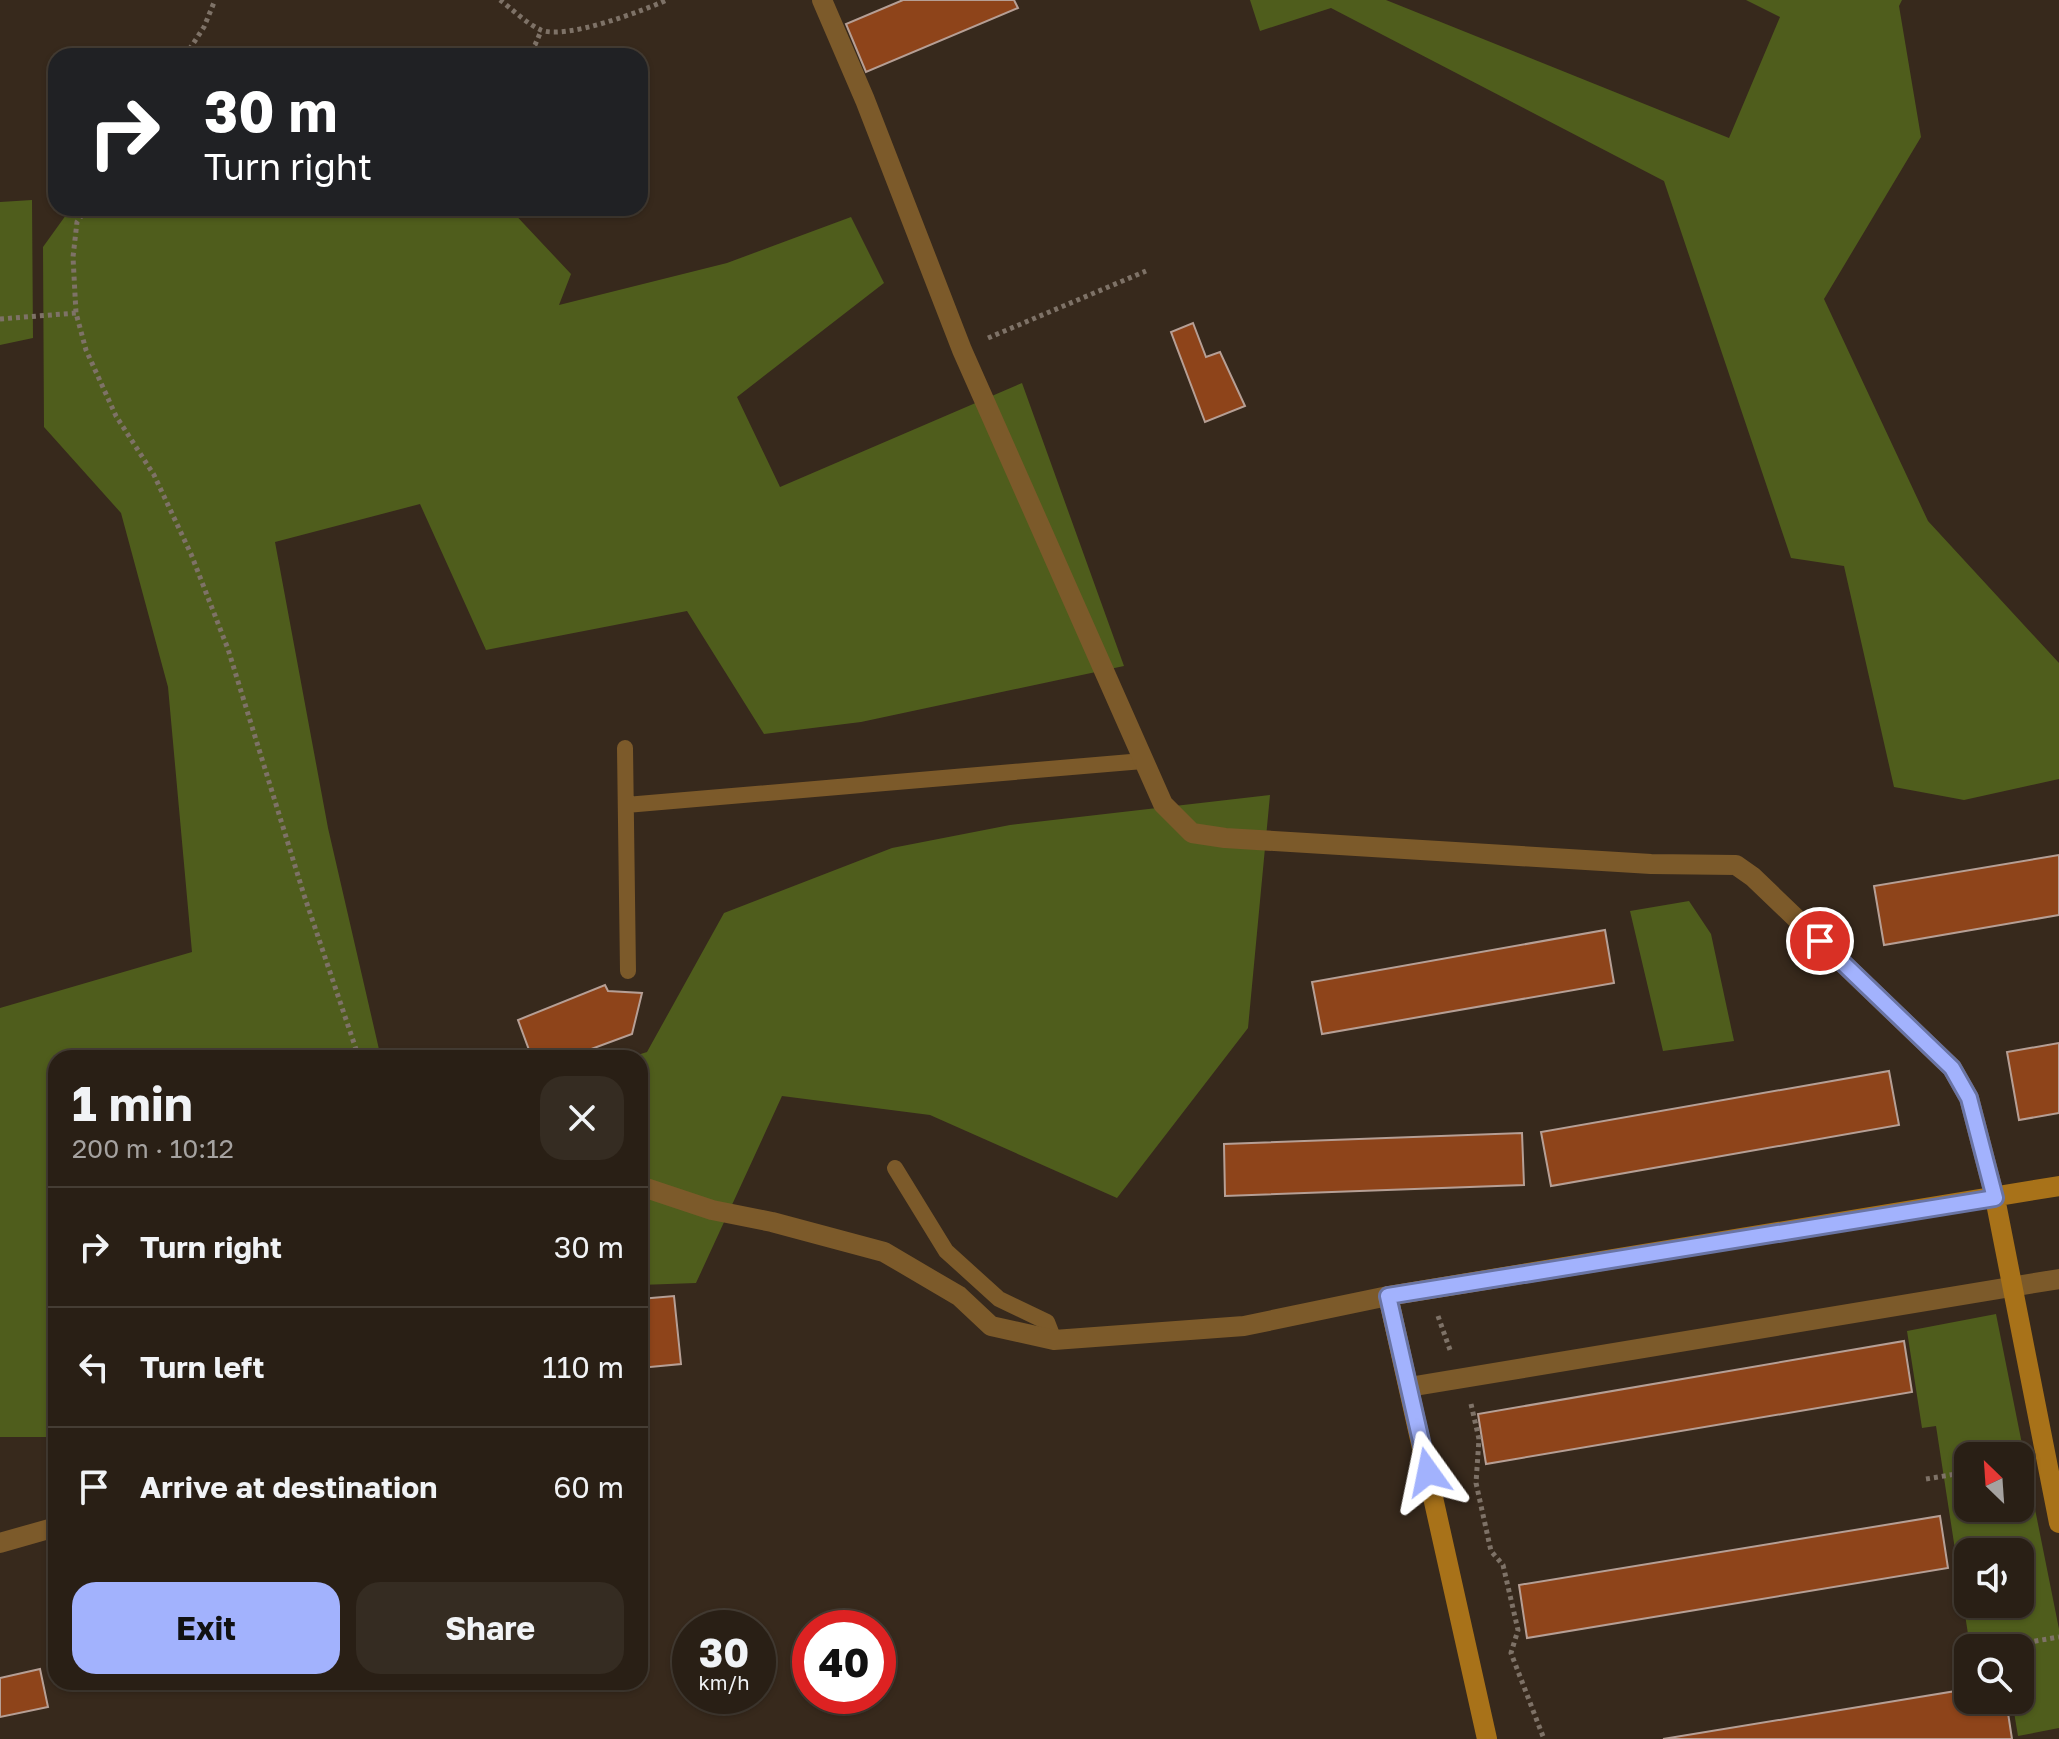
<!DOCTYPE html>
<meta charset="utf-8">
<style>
:root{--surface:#291f15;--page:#352c22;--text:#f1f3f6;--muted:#a5a2a0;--line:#453d34;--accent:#a2b2fd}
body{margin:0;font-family:"Golos Text",sans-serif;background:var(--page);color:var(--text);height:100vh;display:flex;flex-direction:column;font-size:30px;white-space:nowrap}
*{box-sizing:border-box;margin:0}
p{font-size:26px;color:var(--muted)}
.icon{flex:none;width:44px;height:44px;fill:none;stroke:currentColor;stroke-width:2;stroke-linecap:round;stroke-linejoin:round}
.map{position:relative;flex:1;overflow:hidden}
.panel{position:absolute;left:48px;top:1050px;width:600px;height:640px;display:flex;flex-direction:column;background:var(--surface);border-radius:24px;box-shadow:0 2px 6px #0004,0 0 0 2px var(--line)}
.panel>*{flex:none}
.hud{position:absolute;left:48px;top:48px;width:600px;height:168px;border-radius:24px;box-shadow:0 2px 6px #0004,0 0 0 2px var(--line);background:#202124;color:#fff;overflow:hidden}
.needle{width:52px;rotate:335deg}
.fabs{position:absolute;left:1954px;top:1442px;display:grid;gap:16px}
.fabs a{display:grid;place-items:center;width:80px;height:80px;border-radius:16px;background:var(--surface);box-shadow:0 2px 6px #0004,0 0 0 2px var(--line);font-size:40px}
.speed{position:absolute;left:672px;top:1610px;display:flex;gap:16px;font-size:40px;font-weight:700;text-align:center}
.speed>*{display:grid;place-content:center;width:104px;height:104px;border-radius:50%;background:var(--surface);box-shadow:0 2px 6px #0004,0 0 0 2px var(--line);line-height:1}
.speed small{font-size:20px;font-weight:400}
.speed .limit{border:12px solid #d22;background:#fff;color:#111}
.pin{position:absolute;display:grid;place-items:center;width:68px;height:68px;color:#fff;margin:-34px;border:4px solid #fff;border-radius:50%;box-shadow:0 2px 8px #0007}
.me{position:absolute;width:88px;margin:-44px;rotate:348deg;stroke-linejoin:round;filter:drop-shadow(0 0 6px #0008)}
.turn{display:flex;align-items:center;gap:28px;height:168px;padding:0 24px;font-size:36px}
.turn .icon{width:104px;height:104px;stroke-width:2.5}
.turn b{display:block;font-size:56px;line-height:68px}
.round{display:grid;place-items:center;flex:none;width:84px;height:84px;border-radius:24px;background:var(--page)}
.overview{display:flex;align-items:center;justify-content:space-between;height:136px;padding:0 24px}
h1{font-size:48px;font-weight:700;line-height:60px}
.action{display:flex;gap:16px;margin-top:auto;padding:16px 24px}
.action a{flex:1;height:92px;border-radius:24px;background:var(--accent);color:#111;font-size:32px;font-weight:700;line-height:92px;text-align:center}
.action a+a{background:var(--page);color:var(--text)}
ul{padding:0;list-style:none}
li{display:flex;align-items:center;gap:24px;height:120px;padding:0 24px;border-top:2px solid var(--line)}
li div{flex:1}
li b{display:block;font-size:30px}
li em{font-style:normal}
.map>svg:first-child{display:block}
.green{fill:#4f5d1c;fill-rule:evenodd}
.building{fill:#8e441a;stroke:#b69f95;stroke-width:2}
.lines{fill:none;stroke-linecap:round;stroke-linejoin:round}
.path{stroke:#7e7267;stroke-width:5;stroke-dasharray:4 4;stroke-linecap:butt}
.lane{stroke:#7c5a2a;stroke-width:16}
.street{stroke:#7c5a2a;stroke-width:20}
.secondary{stroke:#a87219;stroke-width:20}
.route-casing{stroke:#6974a4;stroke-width:20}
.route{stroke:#a2b2fd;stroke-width:14}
</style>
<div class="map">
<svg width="2059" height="1739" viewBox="0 0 2059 1739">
<rect width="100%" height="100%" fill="#37291c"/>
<path class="green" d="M 1250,0 L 1386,0 L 1729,138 L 1780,17 L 1746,0 L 1902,0 L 1899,6 L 1921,137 L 1824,299 L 1928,521 L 2059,663 L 2059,779 L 1964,800 L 1894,787 L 1844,566 L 1791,558 L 1664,181 L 1331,8 L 1260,31 Z
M 32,200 L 33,338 L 0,345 L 0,202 Z
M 83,208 L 509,208 L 571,274 L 559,305 L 727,263 L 851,217 L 884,283 L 737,397 L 780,487 L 1022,383 L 1124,666 L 861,722 L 764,734 L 687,611 L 486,650 L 420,504 L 275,542 L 328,828 L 381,1058 L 56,1058 L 56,1437 L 0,1437 L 0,1008 L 192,952 L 168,687 L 121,513 L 44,427 L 43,247 L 66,215 Z
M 1270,795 L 1248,1028 L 1117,1198 L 930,1115 L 782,1096 L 696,1283 L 640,1285 L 640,1058 L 628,1058 L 647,1052 L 724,913 L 892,848 L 1010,825 Z
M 1689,901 L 1711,934 L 1734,1041 L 1663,1051 L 1630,911 Z
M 1996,1314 L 2059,1629 L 2059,1728 L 2018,1736 L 2012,1700 L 2020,1700 L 2020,1648 L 2003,1648 L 2001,1642 L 1970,1647 L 1936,1426 L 1922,1428 L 1907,1331 ZM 2020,1456 L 2020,1508 L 1968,1508 L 1968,1456 ZM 2020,1552 L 2020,1604 L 1968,1604 L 1968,1552 Z"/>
<path class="building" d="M 903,0 L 1014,0 L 1018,8 L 866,72 L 846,24 Z
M 1193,323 L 1206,357 L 1220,352 L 1245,406 L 1205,422 L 1171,332 Z
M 2059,855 L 2059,915 L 1884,945 L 1874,886 Z
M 1605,930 L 1614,983 L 1322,1034 L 1312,982 Z
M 605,985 L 608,991 L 642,993 L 632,1034 L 567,1058 L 532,1058 L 518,1020 Z
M 2059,1043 L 2059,1113 L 2019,1120 L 2007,1052 Z
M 1889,1071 L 1899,1125 L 1551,1186 L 1541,1132 Z
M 1522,1133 L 1524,1185 L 1225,1196 L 1224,1144 Z
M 674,1296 L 681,1364 L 640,1368 L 640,1299 Z
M 1904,1341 L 1912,1392 L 1486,1464 L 1478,1414 Z
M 1940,1516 L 1948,1568 L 1527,1638 L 1519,1585 Z
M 40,1669 L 48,1707 L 0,1717 L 0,1678 Z
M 1968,1689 L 1968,1700 L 2006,1700 L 2012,1739 L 1663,1739 Z"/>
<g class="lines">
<path class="path" d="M 500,0 C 512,9 527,24 541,30 C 566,40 642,11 667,0
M 185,56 L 204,27 L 215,0
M 523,56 L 535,45 L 541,31
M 87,208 L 77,222 L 73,257 L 76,313 L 86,350 L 116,416 L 154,475 L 191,554 L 228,649 L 304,895 L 359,1058
M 0,319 L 76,313
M 988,338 L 1146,271
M 1438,1316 L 1450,1350
M 1471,1404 L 1479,1439 L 1476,1483 L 1491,1551 L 1503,1565 L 1518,1630 L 1511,1653 L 1544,1739
M 1926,1479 L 1968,1472
M 1995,1648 L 2059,1637
M 1967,1653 L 1968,1652"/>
<path class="lane" d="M 625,748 L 628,971
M 626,805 L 1143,761
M 895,1168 L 946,1251 L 999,1299 L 1047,1322 L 1054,1340"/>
<path class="street" d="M 822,0 L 865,100 L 962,350 L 1163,804 L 1192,833 L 1225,838 L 1651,864 L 1736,865 L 1753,877 L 1952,1068 L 1969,1098 L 1995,1198
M 640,1186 L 712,1210 L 772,1222 L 884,1252 L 959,1296 L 991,1326 L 1054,1340 L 1244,1326 L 1388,1296
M 1409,1387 L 2059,1279
M 0,1543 L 56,1527"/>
<path class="secondary" d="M 1995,1198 L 2059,1523
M 1487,1739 L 1388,1296 L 2059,1186"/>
</g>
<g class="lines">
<g class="route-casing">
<path id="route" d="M 1428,1472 L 1388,1296 L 1995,1198 L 1969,1098 L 1952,1068 L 1820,941"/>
</g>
<use href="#route" class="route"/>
</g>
</svg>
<div class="fabs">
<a><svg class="needle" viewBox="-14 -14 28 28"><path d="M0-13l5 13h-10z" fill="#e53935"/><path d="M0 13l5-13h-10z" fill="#a5a2a0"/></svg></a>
<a><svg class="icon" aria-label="sound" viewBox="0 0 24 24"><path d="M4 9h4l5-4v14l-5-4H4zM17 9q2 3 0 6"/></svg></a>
<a><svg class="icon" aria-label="search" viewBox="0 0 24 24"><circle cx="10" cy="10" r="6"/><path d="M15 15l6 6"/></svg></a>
</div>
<div class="speed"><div>30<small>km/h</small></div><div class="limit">40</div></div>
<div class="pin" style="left:1820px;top:941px;background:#d93025"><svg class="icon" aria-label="arrive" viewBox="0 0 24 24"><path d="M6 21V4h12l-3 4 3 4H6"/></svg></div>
<svg class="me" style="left:1428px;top:1472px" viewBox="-20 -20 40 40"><path d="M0-17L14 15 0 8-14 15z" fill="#a2b2fd" stroke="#fff" stroke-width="4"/></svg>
<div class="hud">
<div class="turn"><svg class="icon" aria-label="right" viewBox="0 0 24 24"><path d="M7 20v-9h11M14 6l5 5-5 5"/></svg><div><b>30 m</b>Turn right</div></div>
</div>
<section class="panel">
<div class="overview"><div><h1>1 min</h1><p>200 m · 10:12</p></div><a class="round"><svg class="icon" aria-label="close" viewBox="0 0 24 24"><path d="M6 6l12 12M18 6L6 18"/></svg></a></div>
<ul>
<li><svg class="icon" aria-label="right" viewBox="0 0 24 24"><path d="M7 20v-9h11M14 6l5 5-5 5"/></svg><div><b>Turn right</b></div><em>30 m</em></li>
<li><svg class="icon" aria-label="left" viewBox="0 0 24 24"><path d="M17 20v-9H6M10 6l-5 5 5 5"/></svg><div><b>Turn left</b></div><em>110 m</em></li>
<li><svg class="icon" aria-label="arrive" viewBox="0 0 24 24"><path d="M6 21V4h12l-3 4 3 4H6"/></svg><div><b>Arrive at destination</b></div><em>60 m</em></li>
</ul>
<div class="action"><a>Exit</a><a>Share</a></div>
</section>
</div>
